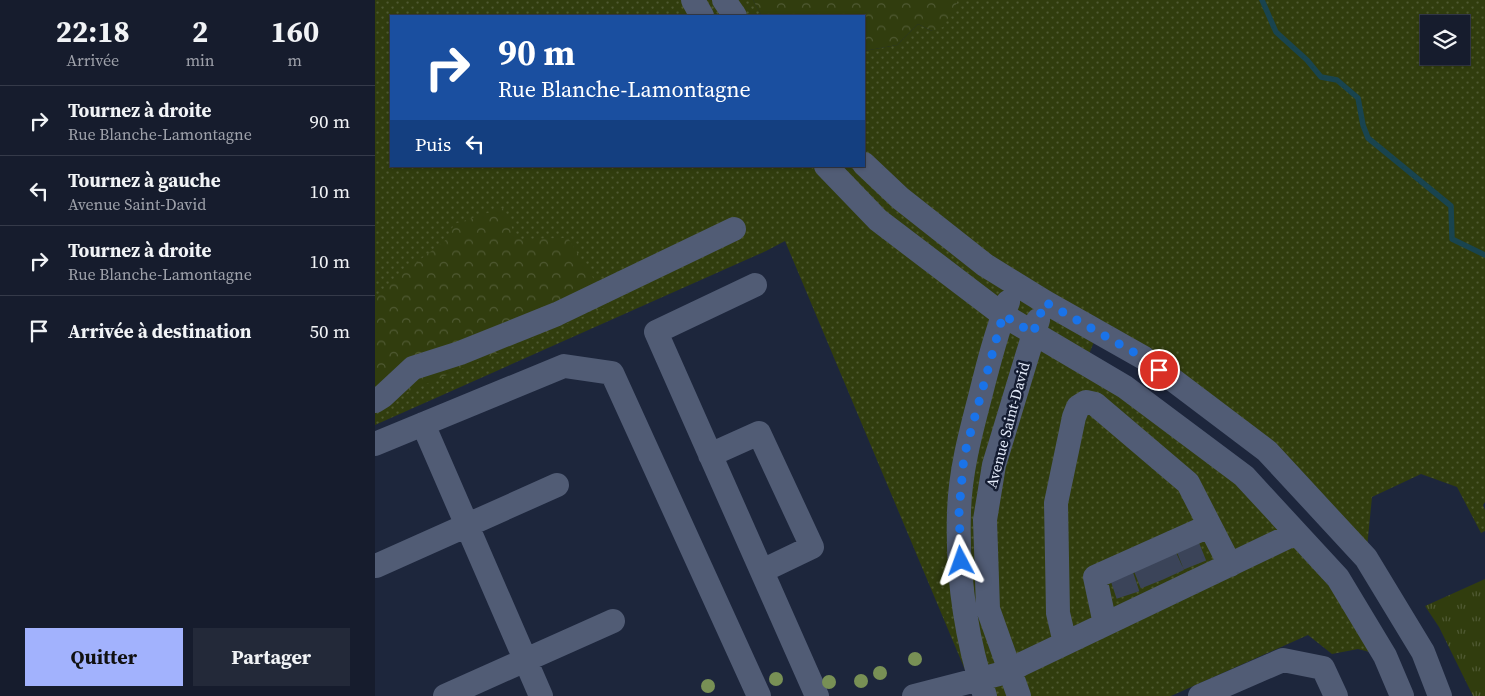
<!DOCTYPE html>
<html lang="fr">
<meta charset="utf-8">
<style>
:root{--surface:#161c2d;--page:#232939;--text:#f1f3f6;--muted:#9ea1aa;--line:#353a49;--accent:#a2b2fd}
body{margin:0;font-family:"Source Serif 4",serif;background:var(--page);color:var(--text);height:100vh;display:flex;flex-direction:column;font-size:19px;white-space:nowrap}
*{box-sizing:border-box;margin:0}
p{font-size:16px;color:var(--muted)}
.icon{flex:none;width:28px;height:28px;fill:none;stroke:currentColor;stroke-width:2;stroke-linecap:round;stroke-linejoin:round}
.map{position:relative;flex:1;overflow:hidden}
.side{display:flex;flex-direction:column;background:var(--surface);width:375px}
.side>*{flex:none}
.banner{position:absolute;left:15px;top:15px;width:475px;height:152px;border-radius:0px;box-shadow:0 1px 4px #0004,0 0 0 1px var(--line);background:#1a4fa0;color:#fff;overflow:hidden}
.fabs{position:absolute;left:1045px;top:15px;display:grid;gap:10px}
.fabs a{display:grid;place-items:center;width:50px;height:50px;border-radius:0px;background:var(--surface);box-shadow:0 1px 4px #0004,0 0 0 1px var(--line);font-size:25px}
.pin{position:absolute;display:grid;place-items:center;width:42px;height:42px;color:#fff;margin:-21px;border:2px solid #fff;border-radius:50%;box-shadow:0 1px 5px #0007}
.me{position:absolute;width:55px;margin:-28px;rotate:356deg;stroke-linejoin:round;filter:drop-shadow(0 0 4px #0008)}
.turn{display:flex;align-items:center;gap:18px;height:105px;padding:0 25px;font-size:22px}
.turn .icon{width:65px;height:65px;stroke-width:2.5}
.turn b{display:block;font-size:35px;line-height:42px}
.then{display:flex;align-items:center;height:48px;padding:0 25px;background:#0003;gap:10px;font-size:19px}
.eta{display:flex;justify-content:space-evenly;align-items:center;height:85px;text-align:center}
.eta b{font-size:30px;font-weight:700;line-height:35px}
.cta{display:flex;gap:10px;margin-top:auto;padding:10px 25px}
.cta a{flex:1;height:58px;border-radius:0px;background:var(--accent);color:#111;font-size:20px;font-weight:700;line-height:58px;text-align:center}
.cta a+a{background:var(--page);color:var(--text)}
ul{padding:0;list-style:none}
li{display:flex;align-items:center;gap:15px;height:70px;padding:0 25px;border-top:1px solid var(--line)}
li div{flex:1}
li b{display:block;font-size:19px}
li em{font-style:normal}
main{display:flex;flex:1;min-height:0}
.map>svg:first-child{display:block}
.grass{fill:url(#grass-dots);fill-rule:evenodd}
.forest{fill:url(#forest-crowns)}
.park{fill:url(#park-tufts)}
.lines{fill:none;stroke-linecap:round;stroke-linejoin:round}
.stream{stroke:#19444f;stroke-width:5.5}
.minor-tunnel{stroke:#3b4459;stroke-width:24;stroke-dasharray:24 12;stroke-linecap:butt}
.minor{stroke:#515c75;stroke-width:24}
.tree{fill:#789055}
.route{stroke:#1a73e8;stroke-width:9;stroke-dasharray:0 16.2}
.labels{text-anchor:middle;stroke-width:5;stroke-linejoin:round;paint-order:stroke}
.street-label{font-size:15px;fill:#e5ecfb;stroke:#141c31}
</style>
<main>
<section class="side">
<div class="eta">
<div><b>22:18</b><p>Arrivée</p></div>
<div><b>2</b><p>min</p></div>
<div><b>160</b><p>m</p></div>
</div>
<ul>
<li><svg class="icon" aria-label="right" viewBox="0 0 24 24"><path d="M7 20v-9h11M14 6l5 5-5 5"/></svg><div><b>Tournez à droite</b><p>Rue Blanche-Lamontagne</p></div><em>90 m</em></li>
<li><svg class="icon" aria-label="left" viewBox="0 0 24 24"><path d="M17 20v-9H6M10 6l-5 5 5 5"/></svg><div><b>Tournez à gauche</b><p>Avenue Saint-David</p></div><em>10 m</em></li>
<li><svg class="icon" aria-label="right" viewBox="0 0 24 24"><path d="M7 20v-9h11M14 6l5 5-5 5"/></svg><div><b>Tournez à droite</b><p>Rue Blanche-Lamontagne</p></div><em>10 m</em></li>
<li><svg class="icon" aria-label="arrive" viewBox="0 0 24 24"><path d="M6 21V4h12l-3 4 3 4H6"/></svg><div><b>Arrivée à destination</b></div><em>50 m</em></li>
</ul>
<div class="cta"><a>Quitter</a><a>Partager</a></div>
</section>
<div class="map">
<svg width="1110" height="696" viewBox="0 0 1110 696">
<defs>
<pattern id="grass-dots" width="8" height="8" patternUnits="userSpaceOnUse" patternTransform="scale(1.25)"><rect width="8" height="8" fill="#313d0e"/><path d="M2 2h.1M6 6h.1" fill="none" stroke="#4f5932" stroke-width="1.8" stroke-linecap="round"/></pattern>
<pattern id="forest-crowns" width="20" height="18" patternUnits="userSpaceOnUse" patternTransform="scale(1.25)"><rect width="20" height="18" fill="#313d0e"/><path d="M2 6a3 3 0 1 1 6 0M12 15a3 3 0 1 1 6 0" fill="none" stroke="#4f5932"/></pattern>
<pattern id="park-tufts" width="24" height="20" patternUnits="userSpaceOnUse" patternTransform="scale(1.25)"><rect width="24" height="20" fill="#313d0e"/><path d="M3 7l-1-3M5 7V3M7 7l1-3M15 17l-1-3M17 17v-4M19 17l1-3" fill="none" stroke="#4f5932"/></pattern>
</defs>
<rect width="100%" height="100%" fill="#1d263c"/>
<path class="grass" d="M 0,0 L 378,0 L 387,16 L 16,16 L 16,166 L 489,166 L 489,51 L 522,45 L 543,24 L 557,31 L 582,3 L 582,0 L 1110,0 L 1110,502 L 1108,505 L 1110,510 L 1110,531 L 1106,533 L 1082,487 L 1046,474 L 997,497 L 991,558 L 892,451 L 723,332 L 710,364 L 869,476 L 1010,656 L 983,649 L 957,654 L 933,635 L 796,696 L 601,696 L 410,241 L 391,251 L 0,425 ZM 1054,24 L 1086,24 L 1086,56 L 1054,56 Z"/>
<path class="forest" d="M 378,0 L 582,0 L 582,3 L 568,27 L 557,31 L 543,24 L 522,45 L 489,51 L 489,16 L 387,16 Z
M 128,208 L 142,239 L 193,238 L 235,305 L 0,406 L 0,298 L 33,269 L 72,239 L 79,224 Z"/>
<path class="park" d="M 1110,579 L 1110,696 L 1098,696 L 1064,627 L 1050,606 Z"/>
<g class="lines">
<path class="stream" d="M 887,0 L 901,32 L 932,60 L 946,77 L 962,80 L 983,98 L 988,125 L 993,138 L 1076,206 L 1077,239 L 1110,255"/>
<path class="minor-tunnel" d="M 812,545 L 820,565
M 789,555 L 798,575
M 769,564 L 777,584
M 746,574 L 753,595"/>
<path class="minor" d="M 318,0 L 327,16
M 349,0 L 360,16
M 489,164 L 525,198 L 610,265 L 670,302 L 769,358 L 892,451 L 991,558 L 1048,652 L 1065,696
M 451,166 L 503,220 L 599,293 L 628,315 L 750,387 L 869,476 L 963,578 L 1010,656 L 1027,696
M 380,285 L 281,332 L 442,696
M 0,401 L 8,396 L 38,368 L 85,353 L 182,314 L 359,229
M 48,424 L 166,696
M 0,444 L 189,366 L 237,373 L 384,696
M 335,455 L 384,433 L 437,547 L 387,571
M 1,566 L 182,485
M 730,624 L 720,577 L 834,526
M 690,643 L 683,613 L 681,503 L 699,417 L 703,407 L 711,402 L 720,404 L 813,483 L 855,565
M 70,696 L 238,621
M 539,696 L 636,671 L 645,665 L 921,533
M 610,696 C 591,638 582,574 584,512 C 585,473 595,435 605,397 C 613,365 621,333 633,302
M 644,696 L 613,609 L 610,520 L 619,465 L 663,320
M 825,696 L 908,660 L 948,668 L 961,696"/>
</g>
<g class="tree">
<circle cx="540" cy="659" r="7"/>
<circle cx="505" cy="673" r="7"/>
<circle cx="401" cy="679" r="7"/>
<circle cx="486" cy="681" r="7"/>
<circle cx="454" cy="682" r="7"/>
<circle cx="333" cy="686" r="7"/>
</g>
<g class="lines">
<path class="route" d="M 586,561 L 584,511 L 589,456 L 628,315 L 658,333 L 670,302 L 769,358 L 784,370"/>
</g>
<g class="labels">
<g class="street-label">
<text transform="translate(633 425) rotate(-75)" y="5">Avenue Saint-David</text>
</g>
</g>
</svg>
<div class="fabs">
<a><svg class="icon" aria-label="layers" viewBox="0 0 24 24"><path d="M12 4l9 5-9 5-9-5zM3 14l9 5 9-5"/></svg></a>
</div>
<div class="pin" style="left:784px;top:370px;background:#d93025"><svg class="icon" aria-label="arrive" viewBox="0 0 24 24"><path d="M6 21V4h12l-3 4 3 4H6"/></svg></div>
<svg class="me" style="left:586px;top:561px" viewBox="-20 -20 40 40"><path d="M0-17L14 15 0 8-14 15z" fill="#1a73e8" stroke="#fff" stroke-width="4"/></svg>
<div class="banner">
<div class="turn"><svg class="icon" aria-label="right" viewBox="0 0 24 24"><path d="M7 20v-9h11M14 6l5 5-5 5"/></svg><div><b>90 m</b>Rue Blanche-Lamontagne</div></div>
<div class="then">Puis<svg class="icon" aria-label="left" viewBox="0 0 24 24"><path d="M17 20v-9H6M10 6l-5 5 5 5"/></svg></div>
</div>
</div>
</main>
